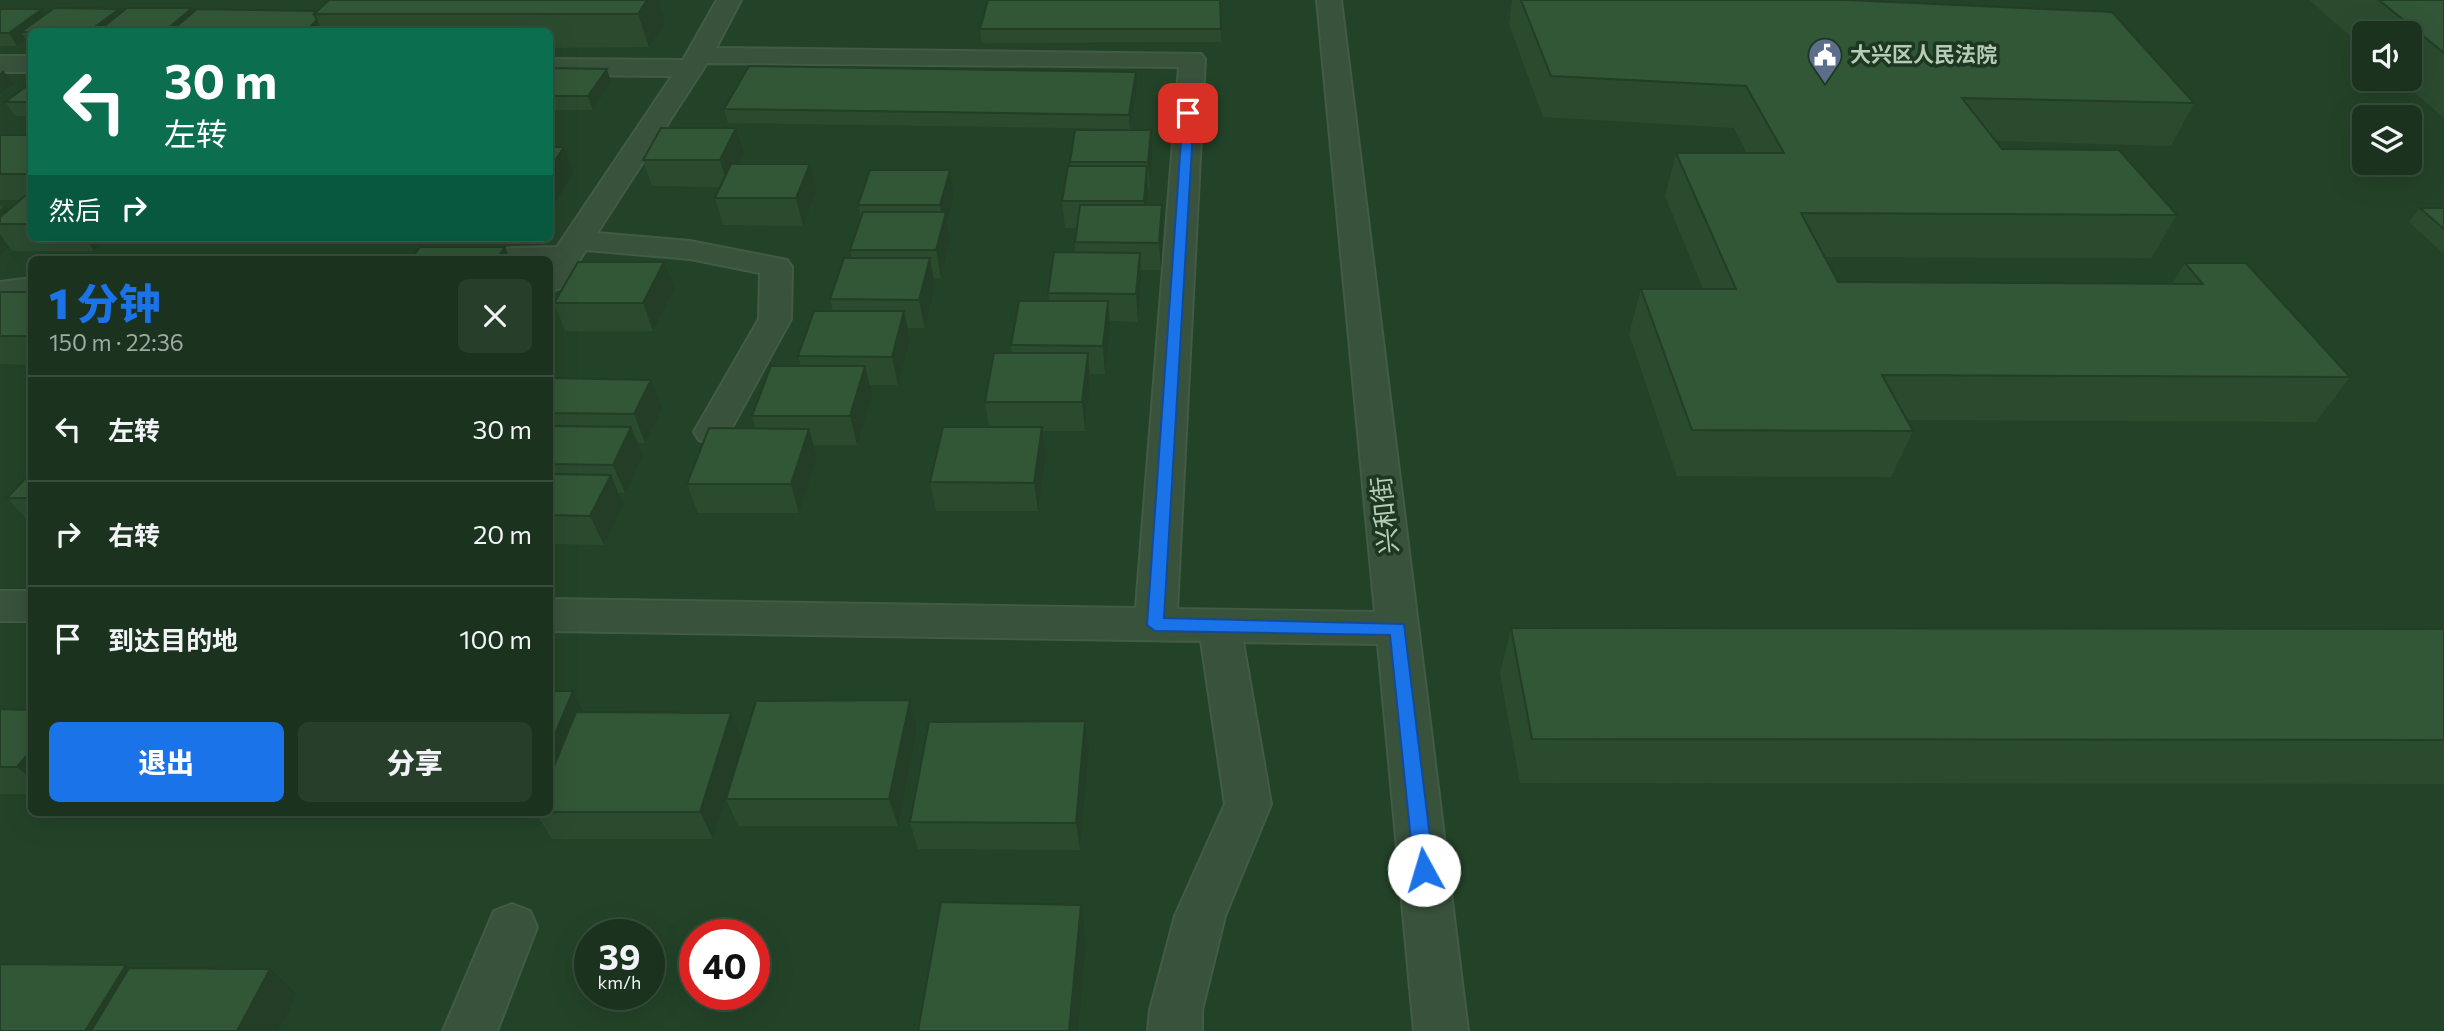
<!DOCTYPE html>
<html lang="zh">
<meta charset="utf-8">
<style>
:root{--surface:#1a321e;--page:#273e2b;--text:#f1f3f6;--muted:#9faaa4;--line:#384d3c;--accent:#1a73e8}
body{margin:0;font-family:Commissioner,"Noto Sans SC",sans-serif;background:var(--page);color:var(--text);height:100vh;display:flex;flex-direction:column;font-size:26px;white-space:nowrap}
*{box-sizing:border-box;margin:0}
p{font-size:23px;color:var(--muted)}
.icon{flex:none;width:38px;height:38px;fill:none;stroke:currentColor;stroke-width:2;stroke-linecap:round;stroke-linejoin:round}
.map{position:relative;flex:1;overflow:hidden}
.sheet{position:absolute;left:28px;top:256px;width:525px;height:560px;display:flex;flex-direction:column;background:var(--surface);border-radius:10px;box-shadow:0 7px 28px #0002,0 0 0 2px var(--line)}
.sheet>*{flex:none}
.top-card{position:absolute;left:28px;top:28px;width:525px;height:214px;border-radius:10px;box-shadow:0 7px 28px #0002,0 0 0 2px var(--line);background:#0b6e4f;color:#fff;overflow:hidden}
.controls{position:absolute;left:2352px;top:21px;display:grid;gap:14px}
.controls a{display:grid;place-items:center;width:70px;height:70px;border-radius:10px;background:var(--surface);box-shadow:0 7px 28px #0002,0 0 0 2px var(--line);font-size:35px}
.speed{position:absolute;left:574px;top:919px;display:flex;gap:14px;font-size:35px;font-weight:700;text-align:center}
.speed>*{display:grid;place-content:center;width:91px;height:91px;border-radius:50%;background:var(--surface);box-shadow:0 7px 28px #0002,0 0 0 2px var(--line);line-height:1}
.speed small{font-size:18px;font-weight:400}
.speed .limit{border:10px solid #d22;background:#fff;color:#111}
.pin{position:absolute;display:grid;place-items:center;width:60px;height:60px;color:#fff;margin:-30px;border-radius:14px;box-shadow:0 4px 10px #0006}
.me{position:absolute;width:77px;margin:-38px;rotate:354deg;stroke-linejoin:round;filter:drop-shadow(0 0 5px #0008)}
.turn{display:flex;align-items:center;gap:24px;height:147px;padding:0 21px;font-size:32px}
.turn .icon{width:91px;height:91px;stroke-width:2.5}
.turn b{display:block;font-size:49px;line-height:60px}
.then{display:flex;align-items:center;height:66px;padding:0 21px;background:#0003;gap:14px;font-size:26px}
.round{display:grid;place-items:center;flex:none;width:74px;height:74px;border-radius:10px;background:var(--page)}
.head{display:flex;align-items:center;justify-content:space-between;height:119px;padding:0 21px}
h1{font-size:42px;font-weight:800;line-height:52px;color:var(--accent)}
.cta{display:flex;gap:14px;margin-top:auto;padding:14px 21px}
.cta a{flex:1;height:80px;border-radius:10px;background:var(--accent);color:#fff;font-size:28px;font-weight:800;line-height:80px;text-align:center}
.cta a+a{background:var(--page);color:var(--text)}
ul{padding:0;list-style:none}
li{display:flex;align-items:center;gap:21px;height:105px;padding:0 21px;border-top:2px solid var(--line)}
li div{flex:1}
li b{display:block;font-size:26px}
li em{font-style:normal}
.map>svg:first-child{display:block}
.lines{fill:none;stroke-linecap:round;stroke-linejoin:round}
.minor-casing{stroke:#425b46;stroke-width:4}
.minor{fill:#38523c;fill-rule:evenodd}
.wall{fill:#2b4b2f}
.shaded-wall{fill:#233d26}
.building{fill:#325737;stroke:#233d26;stroke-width:2}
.route{fill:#1a73e8;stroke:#114b97;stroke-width:2}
.labels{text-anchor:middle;stroke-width:7;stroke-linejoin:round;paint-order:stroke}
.far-poi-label{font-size:21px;font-weight:bold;fill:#b5ccb9;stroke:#1d3721;text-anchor:start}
.street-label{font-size:26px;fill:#b5ccb9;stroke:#1d3721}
</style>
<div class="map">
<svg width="2444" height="1031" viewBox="0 0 2444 1031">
<rect width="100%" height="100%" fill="#234328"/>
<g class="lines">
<g class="minor-casing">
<path id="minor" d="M 717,0 L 741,0 L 716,48 L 1201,54 L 1205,59 L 1177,609 L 1375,612 L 1317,0 L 1341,0 L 1468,1031 L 1414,1031 L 1378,644 L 1243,642 L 1271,804 L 1225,916 L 1202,1010 L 1202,1031 L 1148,1031 L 1150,1010 L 1175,916 L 1225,804 L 1201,641 L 550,631 L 550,599 L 1136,608 L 1179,67 L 707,63 L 597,233 L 690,241 L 787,260 L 792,267 L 791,319 L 725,440 L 712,444 L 699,440 L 694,432 L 759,319 L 760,273 L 690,259 L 586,250 L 561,288 L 550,291 L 550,259 L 416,259 L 421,252 L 432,250 L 557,247 L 672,76 L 550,75 L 550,59 L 683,60 Z
M 0,56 L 32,56 L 32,72 L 0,72 Z
M 32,278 L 32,298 L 0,302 L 0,282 Z
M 0,591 L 32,591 L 32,621 L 0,621 Z
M 512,904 L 530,911 L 537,927 L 497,1031 L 443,1031 L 494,911 Z"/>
</g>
<use href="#minor" class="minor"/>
</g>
<path class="wall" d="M 329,0 L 659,0 L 665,22 L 649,47 L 550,48 L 550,32 L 32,32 L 32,46 L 29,46 L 26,40 L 17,46 L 0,46 L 0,9 L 42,9 L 45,14 L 194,12 L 317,11 Z
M 1220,0 L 1221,42 L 982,43 L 980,29 Z
M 1512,0 L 1847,0 L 2194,103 L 2171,146 L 1996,141 L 2002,149 L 2177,215 L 2151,258 L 1825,257 L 1838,282 L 2172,284 L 2185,263 L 2350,377 L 2316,422 L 1907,420 L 1913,431 L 1891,477 L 1677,476 L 1629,334 L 1641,289 L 1703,289 L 1665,196 L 1676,153 L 1747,153 L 1734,128 L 1543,117 L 1509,24 Z
M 2309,0 L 2444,0 L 2444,118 L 2399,79 L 2410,79 L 2410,33 L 2364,33 L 2364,48 Z
M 550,68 L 611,82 L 593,110 L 550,110 Z
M 1136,72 L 1137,86 L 1130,129 L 728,123 L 724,109 Z
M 32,82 L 32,116 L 15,116 L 5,102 Z
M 0,135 L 32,135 L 32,238 L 108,238 L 94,251 L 13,251 L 9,247 L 0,255 L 0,205 L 9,209 L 19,200 L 0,200 Z
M 744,154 L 739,164 L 810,164 L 816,191 L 803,226 L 723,225 L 715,198 L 720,187 L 652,186 L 643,160 Z
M 1152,156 L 1150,188 L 1148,188 L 1147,205 L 1163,233 L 1161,270 L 1141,270 L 1141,280 L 1138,322 L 1110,321 L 1110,329 L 1105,374 L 1090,374 L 1090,382 L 1085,431 L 1043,431 L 1046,455 L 1038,511 L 936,511 L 930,482 L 989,427 L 985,402 L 1012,353 L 1011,345 L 1049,301 L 1048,293 L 1075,253 L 1075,242 L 1077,228 L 1065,228 L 1062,201 L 1070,166 L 1070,162 Z
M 950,170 L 954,197 L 947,222 L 950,240 L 941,278 L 934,278 L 935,286 L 925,328 L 908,328 L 910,339 L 898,385 L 869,385 L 872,395 L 857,445 L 813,445 L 817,457 L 799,513 L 698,513 L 687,484 L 756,429 L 752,416 L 801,366 L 798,356 L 833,311 L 830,299 L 852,258 L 850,250 L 861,218 L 858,205 Z
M 2420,208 L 2444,208 L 2444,254 L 2409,222 Z
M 674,289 L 653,331 L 565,331 L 554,303 Z
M 0,292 L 32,292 L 32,365 L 0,364 Z
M 550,378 L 662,408 L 645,443 L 638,443 L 643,455 L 625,493 L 618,493 L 623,504 L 604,545 L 550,544 Z
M 32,471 L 32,525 L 7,498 Z
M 1511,628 L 2444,629 L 2444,784 L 1520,783 L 1500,674 Z
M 573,691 L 585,712 L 743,741 L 713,839 L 552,839 L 537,815 L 391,815 L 388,812 L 550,812 Z
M 910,700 L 917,728 L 898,826 L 738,826 L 726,799 Z
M 0,709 L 32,710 L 32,794 L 0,794 Z
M 1085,721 L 1089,749 L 1080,850 L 918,849 L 910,822 Z"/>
<path class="shaded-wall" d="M 647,0 L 659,0 L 665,22 L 649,47 L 638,14 Z
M 192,8 L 200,21 L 187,32 L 164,32 Z
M 42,9 L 50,22 L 21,32 L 26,40 L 17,46 L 9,33 Z
M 119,9 L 126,22 L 114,32 L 88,32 Z
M 317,20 L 323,32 L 305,32 Z
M 607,69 L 611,82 L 593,110 L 588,96 Z
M 3,70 L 13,84 L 0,93 L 0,73 Z
M 1136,72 L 1137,86 L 1130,129 L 1129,115 Z
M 736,128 L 744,154 L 728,187 L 720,160 Z
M 1151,130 L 1152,156 L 1150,188 L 1148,162 Z
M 564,147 L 574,173 L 552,207 L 550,200 L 550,168 Z
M 810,164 L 816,191 L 803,226 L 796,198 Z
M 1147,166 L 1148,193 L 1145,228 L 1144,201 Z
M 950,170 L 954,197 L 947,222 L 950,240 L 941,278 L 936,250 L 943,222 L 940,205 Z
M 6,205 L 19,224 L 0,224 L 0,210 Z
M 1162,205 L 1163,233 L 1161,270 L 1159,243 Z
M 0,234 L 9,247 L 0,255 Z
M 85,238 L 108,238 L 94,251 Z
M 505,247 L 510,259 L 497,259 Z
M 1140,253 L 1141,280 L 1138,322 L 1136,294 Z
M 930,258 L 935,286 L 925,328 L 919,300 Z
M 664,262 L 674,289 L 653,331 L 643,303 Z
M 1108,301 L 1110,329 L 1105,374 L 1103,346 Z
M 904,311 L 910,339 L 898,385 L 892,357 Z
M 1088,353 L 1090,382 L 1085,431 L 1082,402 Z
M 865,366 L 872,395 L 857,445 L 850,416 Z
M 651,380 L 662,408 L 645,443 L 634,414 Z
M 631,427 L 643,455 L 625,493 L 613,465 Z
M 1042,427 L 1046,455 L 1038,511 L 1034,483 Z
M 809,429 L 817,457 L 799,513 L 791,484 Z
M 611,475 L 623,504 L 604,545 L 590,516 Z
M 573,691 L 588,719 L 550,812 L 550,746 Z
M 910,700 L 917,728 L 898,826 L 889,799 Z
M 731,713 L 743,741 L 713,839 L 700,812 Z
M 1085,721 L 1089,749 L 1080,850 L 1076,823 Z
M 32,749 L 32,780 L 17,767 Z
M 1081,905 L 1086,941 L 1078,1031 L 1069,1031 Z
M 126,965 L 156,990 L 132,1031 L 85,1031 Z
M 270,969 L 297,994 L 278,1031 L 237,1031 Z"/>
<path class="building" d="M 329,0 L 647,0 L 638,14 L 314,14 Z
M 988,0 L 1220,0 L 1221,29 L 980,29 Z
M 1521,0 L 1847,0 L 2112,12 L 2194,103 L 1962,98 L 2002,149 L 2119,150 L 2177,215 L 1801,213 L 1838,282 L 2203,284 L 2185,263 L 2246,263 L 2350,377 L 1882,375 L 1913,431 L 1692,430 L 1641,289 L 1736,289 L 1676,153 L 1784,153 L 1746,86 L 1551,76 Z
M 2379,0 L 2444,0 L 2444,53 Z
M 54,8 L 119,9 L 88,32 L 21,32 Z
M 127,8 L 192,8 L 164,32 L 97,32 Z
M 0,9 L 42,9 L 9,33 L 0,33 Z
M 197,9 L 317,11 L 314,14 L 317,20 L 305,32 L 170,32 Z
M 749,66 L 1136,72 L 1129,115 L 724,109 Z
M 550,68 L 607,69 L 588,96 L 550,96 Z
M 32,82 L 32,102 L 5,102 Z
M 661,128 L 736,128 L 720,160 L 643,160 Z
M 1075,130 L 1151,130 L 1148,162 L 1070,162 Z
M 0,135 L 32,135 L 32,172 L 29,174 L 0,174 Z
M 550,147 L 564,147 L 550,168 Z
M 731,164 L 810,164 L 796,198 L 715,198 Z
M 1068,166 L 1147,166 L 1144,201 L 1062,201 Z
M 870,170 L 950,170 L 940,205 L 858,205 Z
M 32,190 L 32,224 L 0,224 L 0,217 Z
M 1080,205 L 1162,205 L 1159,243 L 1075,242 Z
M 2420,208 L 2444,208 L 2444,229 Z
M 863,212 L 946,212 L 936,250 L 850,250 Z
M 420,247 L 505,247 L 497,259 L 411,259 Z
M 1054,252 L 1140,253 L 1136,294 L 1048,293 Z
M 312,256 L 397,257 L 396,259 L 309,259 Z
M 844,258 L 930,258 L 919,300 L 830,299 Z
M 578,262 L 664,262 L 643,303 L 554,303 Z
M 0,292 L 32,292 L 32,336 L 0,336 Z
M 1019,301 L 1108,301 L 1103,346 L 1011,345 Z
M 814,311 L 904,311 L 892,357 L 798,356 Z
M 994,353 L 1088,353 L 1082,402 L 985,402 Z
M 771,366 L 865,366 L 850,416 L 752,416 Z
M 550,378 L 651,380 L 634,414 L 550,413 Z
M 550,426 L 631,427 L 613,465 L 550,464 Z
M 943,427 L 1042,427 L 1034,483 L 930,482 Z
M 709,428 L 809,429 L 791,484 L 687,484 Z
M 32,471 L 32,498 L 7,498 Z
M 550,474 L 611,475 L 590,516 L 550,515 Z
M 1511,628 L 2444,629 L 2444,740 L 1532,739 Z
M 550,691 L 573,691 L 550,746 Z
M 910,700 L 889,799 L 726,799 L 756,701 Z
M 0,709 L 32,710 L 32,749 L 17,767 L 0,767 Z
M 576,712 L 731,713 L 700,812 L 550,812 L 550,776 Z
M 1085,721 L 1076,823 L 910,822 L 929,722 Z
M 941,902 L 1081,905 L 1069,1031 L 918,1031 Z
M 0,964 L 126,965 L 85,1031 L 0,1031 Z
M 129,968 L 270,969 L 237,1031 L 91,1031 Z"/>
<path class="route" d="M 1188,110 L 1194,113 L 1164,618 L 1404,624 L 1434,870 L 1431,876 L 1424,879 L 1417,876 L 1414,870 L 1390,635 L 1155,631 L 1147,625 L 1183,113 Z"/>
<defs>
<g id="civic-pin" transform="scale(1.75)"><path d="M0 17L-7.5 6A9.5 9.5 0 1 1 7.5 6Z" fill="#5c6f8a" stroke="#1d3721"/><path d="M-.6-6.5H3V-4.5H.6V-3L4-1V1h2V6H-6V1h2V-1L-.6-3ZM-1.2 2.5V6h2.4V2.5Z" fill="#fff"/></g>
</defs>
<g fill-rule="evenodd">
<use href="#civic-pin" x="1825" y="55"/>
</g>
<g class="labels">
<g class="far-poi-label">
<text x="1850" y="62">大兴区人民法院</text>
</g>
<g class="street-label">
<text transform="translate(1385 515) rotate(-96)" y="9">兴和街</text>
</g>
</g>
</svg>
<div class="controls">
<a><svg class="icon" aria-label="sound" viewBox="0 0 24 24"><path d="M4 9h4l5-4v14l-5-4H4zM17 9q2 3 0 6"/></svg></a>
<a><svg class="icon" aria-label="layers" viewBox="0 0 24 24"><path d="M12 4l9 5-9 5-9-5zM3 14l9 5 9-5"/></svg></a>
</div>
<div class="speed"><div>39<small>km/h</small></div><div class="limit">40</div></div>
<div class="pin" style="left:1188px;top:113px;background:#d93025"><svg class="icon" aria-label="arrive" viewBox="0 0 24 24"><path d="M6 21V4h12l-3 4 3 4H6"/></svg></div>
<svg class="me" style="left:1424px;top:870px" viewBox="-20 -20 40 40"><circle r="19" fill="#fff"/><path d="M0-13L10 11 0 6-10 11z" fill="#1a73e8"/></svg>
<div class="top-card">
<div class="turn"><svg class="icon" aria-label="left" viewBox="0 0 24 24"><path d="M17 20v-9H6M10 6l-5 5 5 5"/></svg><div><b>30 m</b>左转</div></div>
<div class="then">然后<svg class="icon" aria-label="right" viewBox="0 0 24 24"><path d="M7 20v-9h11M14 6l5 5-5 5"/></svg></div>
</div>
<section class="sheet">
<div class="head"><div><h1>1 分钟</h1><p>150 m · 22:36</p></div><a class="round"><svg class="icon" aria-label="close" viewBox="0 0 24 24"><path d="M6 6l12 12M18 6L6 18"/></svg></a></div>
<ul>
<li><svg class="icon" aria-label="left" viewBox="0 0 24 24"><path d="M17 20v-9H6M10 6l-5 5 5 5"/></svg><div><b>左转</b></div><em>30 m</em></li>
<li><svg class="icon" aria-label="right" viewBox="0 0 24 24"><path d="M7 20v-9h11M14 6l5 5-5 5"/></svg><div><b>右转</b></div><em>20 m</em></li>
<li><svg class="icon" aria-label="arrive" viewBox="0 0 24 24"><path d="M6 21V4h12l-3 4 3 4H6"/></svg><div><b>到达目的地</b></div><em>100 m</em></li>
</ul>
<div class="cta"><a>退出</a><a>分享</a></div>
</section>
</div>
